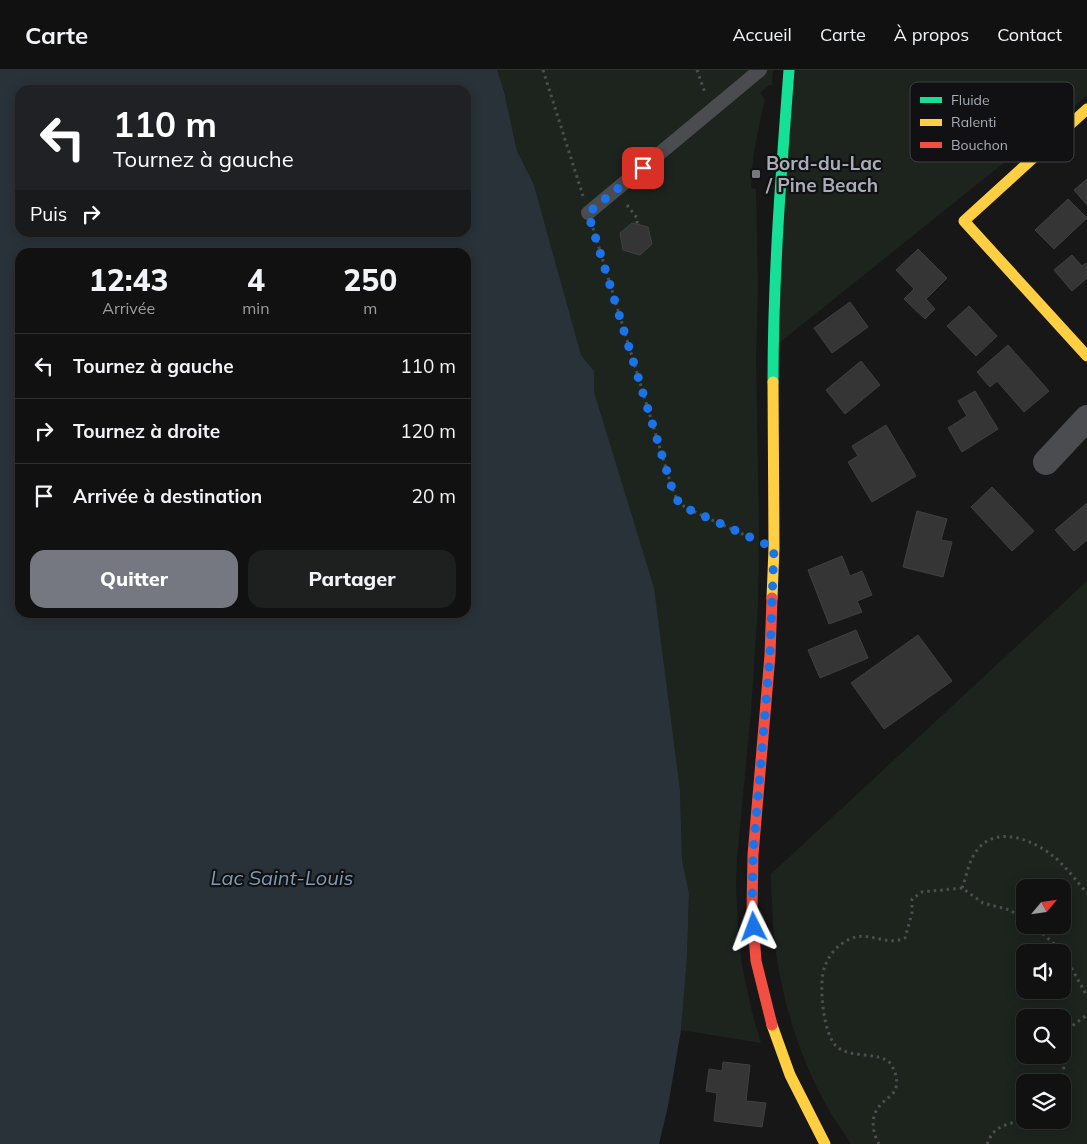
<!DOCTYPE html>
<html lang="fr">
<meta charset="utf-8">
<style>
:root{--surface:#111;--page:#1e1f1f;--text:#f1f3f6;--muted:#9c9d9f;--line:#303131;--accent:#757880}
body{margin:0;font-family:Mulish,sans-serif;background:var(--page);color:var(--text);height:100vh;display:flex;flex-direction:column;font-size:19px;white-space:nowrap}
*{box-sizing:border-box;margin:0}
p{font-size:16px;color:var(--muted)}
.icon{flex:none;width:28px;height:28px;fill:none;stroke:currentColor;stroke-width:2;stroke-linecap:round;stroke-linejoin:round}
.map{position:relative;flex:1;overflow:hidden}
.drawer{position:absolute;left:15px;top:178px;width:456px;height:370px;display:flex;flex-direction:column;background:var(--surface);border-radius:15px;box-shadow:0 2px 12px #0003,0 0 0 1px var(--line)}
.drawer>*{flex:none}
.guide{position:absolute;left:15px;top:15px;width:456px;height:152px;border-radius:15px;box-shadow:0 2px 12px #0003,0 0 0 1px var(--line);background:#202124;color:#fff;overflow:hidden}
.needle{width:32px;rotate:61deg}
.controls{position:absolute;left:1016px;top:809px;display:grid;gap:10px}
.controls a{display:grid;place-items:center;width:55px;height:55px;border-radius:10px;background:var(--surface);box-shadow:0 2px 12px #0003,0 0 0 1px var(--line);font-size:25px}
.pin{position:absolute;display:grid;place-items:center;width:42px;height:42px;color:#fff;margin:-21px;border-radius:10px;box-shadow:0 2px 8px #0006}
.me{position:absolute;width:55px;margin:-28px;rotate:357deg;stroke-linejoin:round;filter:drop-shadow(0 0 4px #0008)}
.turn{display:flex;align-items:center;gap:18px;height:105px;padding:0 15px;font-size:22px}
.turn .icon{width:65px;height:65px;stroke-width:2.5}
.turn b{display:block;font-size:35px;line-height:42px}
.then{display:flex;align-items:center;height:48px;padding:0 15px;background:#0003;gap:10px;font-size:19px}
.eta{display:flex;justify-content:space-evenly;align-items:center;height:85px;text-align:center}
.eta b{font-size:30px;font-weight:800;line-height:35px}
.primary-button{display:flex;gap:10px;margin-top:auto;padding:10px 15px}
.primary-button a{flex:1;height:58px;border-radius:15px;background:var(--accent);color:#fff;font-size:20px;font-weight:800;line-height:58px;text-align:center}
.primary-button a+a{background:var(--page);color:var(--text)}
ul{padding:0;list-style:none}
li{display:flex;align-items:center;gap:15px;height:65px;padding:0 15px;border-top:1px solid var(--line)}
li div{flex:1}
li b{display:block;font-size:19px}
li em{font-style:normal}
header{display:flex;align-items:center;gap:30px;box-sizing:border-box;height:70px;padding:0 25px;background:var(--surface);border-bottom:1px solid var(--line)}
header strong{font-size:24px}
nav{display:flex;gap:28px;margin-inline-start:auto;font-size:18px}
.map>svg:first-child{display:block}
.green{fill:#1d241e;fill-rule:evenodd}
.water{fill:#2a3239;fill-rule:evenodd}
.building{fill:#353536;stroke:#3f4043}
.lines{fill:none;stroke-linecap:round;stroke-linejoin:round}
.path{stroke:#4d4e52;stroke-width:3;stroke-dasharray:2.5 4;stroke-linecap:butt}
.lane{stroke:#4b4c50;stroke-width:14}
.street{stroke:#4b4c50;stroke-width:26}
.fast{stroke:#16e098;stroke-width:11}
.slow{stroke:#ffcf43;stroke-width:11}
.jam{stroke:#f24e42;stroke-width:11}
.route{stroke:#1a73e8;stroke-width:9;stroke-dasharray:0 16.2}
.poi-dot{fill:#757880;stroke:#111113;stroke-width:2}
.labels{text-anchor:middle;stroke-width:4.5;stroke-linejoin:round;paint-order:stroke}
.poi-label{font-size:19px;font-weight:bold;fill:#a8adb8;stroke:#111113;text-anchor:start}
.water-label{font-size:20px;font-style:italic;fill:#7f9bb3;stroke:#111113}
.key{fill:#111113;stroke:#3e4045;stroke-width:1}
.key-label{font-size:14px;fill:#a8adb8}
</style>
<header>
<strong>Carte</strong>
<nav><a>Accueil</a><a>Carte</a><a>À propos</a><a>Contact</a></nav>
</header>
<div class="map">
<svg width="1087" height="1074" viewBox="0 0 1087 1074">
<rect width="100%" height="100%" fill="#171717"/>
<path class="green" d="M 497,0 L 773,0 L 772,15 L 769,15 L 760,23 L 765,29 C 758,59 752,86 751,118 L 756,119 L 758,219 L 756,287 L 759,465 L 758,534 L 751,641 L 737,789 L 736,814 L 738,859 L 742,896 L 753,946 L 761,973 L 681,960 L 687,887 L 689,823 L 682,790 L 680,721 L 594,322 L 594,301 L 581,285 L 534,115 L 517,81 L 504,21 Z
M 789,0 L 1087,0 L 1087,26 L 773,278 Z
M 1087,511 L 1087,1074 L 851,1074 C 844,1063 837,1053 830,1042 C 806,1001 789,953 780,906 C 773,873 772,838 771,804 ZM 1025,818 L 1062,818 L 1062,855 L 1025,855 ZM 1062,882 L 1062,920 L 1025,920 L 1025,882 ZM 1025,948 L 1062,948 L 1062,985 L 1025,985 ZM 1062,1012 L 1062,1050 L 1025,1050 L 1025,1012 Z"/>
<path class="water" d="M 0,0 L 497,0 L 504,21 L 517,81 L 534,115 L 581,285 L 594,301 L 594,322 L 654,518 L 680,721 L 682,790 L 689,823 L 687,887 L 681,960 L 668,1036 L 659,1074 L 0,1074 ZM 20,20 L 466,20 L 466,162 L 20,162 ZM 20,182 L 466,182 L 466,542 L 20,542 Z"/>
<path class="building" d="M 1087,109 L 1087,135 L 1074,120 Z
M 1068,129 L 1087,148 L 1054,179 L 1035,160 Z
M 632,153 L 648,157 L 652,174 L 640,185 L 623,180 L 620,163 Z
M 918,179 L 947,208 L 926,229 L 935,239 L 925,249 L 904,229 L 914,219 L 896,200 Z
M 1072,185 L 1082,196 L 1086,193 L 1087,195 L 1087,208 L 1072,221 L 1054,200 Z
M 850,232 L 868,257 L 832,283 L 814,258 Z
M 969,236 L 997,266 L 976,286 L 947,256 Z
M 1008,275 L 1049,321 L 1024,342 L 997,311 L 990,317 L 977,302 Z
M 861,291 L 880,315 L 845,344 L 826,320 Z
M 975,321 L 998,359 L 962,382 L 948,358 L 967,346 L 958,331 Z
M 886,355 L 916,406 L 872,432 L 848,392 L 858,386 L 852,376 Z
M 992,417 L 1034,461 L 1012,481 L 971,437 Z
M 1087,433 L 1087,470 L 1074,481 L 1055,460 Z
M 917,441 L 947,449 L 941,470 L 952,472 L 943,507 L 903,497 Z
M 842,486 L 850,506 L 862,501 L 872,525 L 857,531 L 862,542 L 829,554 L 808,500 Z
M 856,560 L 868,588 L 820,608 L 808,580 Z
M 918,565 L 952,611 L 884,659 L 851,613 Z
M 723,992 L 750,995 L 746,1031 L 766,1033 L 762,1057 L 714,1051 L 717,1023 L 706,1021 L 709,999 L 722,1001 Z"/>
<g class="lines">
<path class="path" d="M 543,0 L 583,126
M 697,0 L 705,23
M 627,135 L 637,148 L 637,154
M 593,158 L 672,418 L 677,430 L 686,438 L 749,467
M 962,818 C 967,805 969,789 978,779 C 998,755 1033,770 1053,786 C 1065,795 1077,812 1087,823
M 1033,855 L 1062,881 L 1087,926
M 1061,1012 L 1065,992 L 1067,967 L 1072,956 L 1087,945
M 879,1074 C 873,1063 870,1049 878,1038 C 882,1032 889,1028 894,1022 C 898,1016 897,1006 894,1000 C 893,998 892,995 890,993 C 880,982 850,988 837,977 C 823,965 818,913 825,896 C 829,885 838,874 850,869 C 869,860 886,877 905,868 L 912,843 L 912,829 L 922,822 L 962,818 L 983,833 L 1010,840 L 1025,850
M 987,1074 C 989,1071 990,1066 993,1063 C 1001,1054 1016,1052 1027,1050"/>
<path class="lane" d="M 588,143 L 760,0"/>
<path class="street" d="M 1046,392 L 1087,348"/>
<path class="fast" d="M 773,312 C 773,207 781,104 789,0"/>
<path class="slow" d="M 1087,39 L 964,151 L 1087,286
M 772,528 L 774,478 L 773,312
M 772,955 L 790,1005 L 825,1074"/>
<path class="jam" d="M 772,528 L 770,585 L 753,785 L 752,840 L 756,891 L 772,955"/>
</g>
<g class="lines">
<path class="route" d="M 643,98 L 588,143 L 672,418 L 677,430 L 686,438 L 774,478 L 770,585 L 753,785 L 752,840 L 754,857"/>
</g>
<rect class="poi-dot" x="751" y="99" width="10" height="10" rx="2.5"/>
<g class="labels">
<g class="poi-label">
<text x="766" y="100">Bord-du-Lac<tspan x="766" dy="22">/ Pine Beach</tspan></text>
</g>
<g class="water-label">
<text x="282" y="815">Lac Saint-Louis</text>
</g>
</g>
<rect x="910" y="12" width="164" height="80" rx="8" class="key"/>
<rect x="920" y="27" width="22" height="6" fill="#16e098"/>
<rect x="920" y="49" width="22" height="7" fill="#ffcf43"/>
<rect x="920" y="72" width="22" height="6" fill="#f24e42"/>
<g class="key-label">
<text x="951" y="35">Fluide</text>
<text x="951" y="57">Ralenti</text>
<text x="951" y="80">Bouchon</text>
</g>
</svg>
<div class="controls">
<a><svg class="needle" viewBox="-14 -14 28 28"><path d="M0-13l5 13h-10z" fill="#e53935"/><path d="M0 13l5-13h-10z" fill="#9c9d9f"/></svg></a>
<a><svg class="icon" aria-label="sound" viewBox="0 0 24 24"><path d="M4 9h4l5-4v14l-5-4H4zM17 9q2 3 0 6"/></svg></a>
<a><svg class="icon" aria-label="search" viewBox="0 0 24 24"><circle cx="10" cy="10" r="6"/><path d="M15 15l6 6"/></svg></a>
<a><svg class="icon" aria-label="layers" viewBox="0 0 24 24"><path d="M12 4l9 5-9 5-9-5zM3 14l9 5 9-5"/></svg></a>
</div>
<div class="pin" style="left:643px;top:98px;background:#d93025"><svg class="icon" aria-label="arrive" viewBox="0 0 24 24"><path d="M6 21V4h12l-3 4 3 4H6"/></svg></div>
<svg class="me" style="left:754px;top:857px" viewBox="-20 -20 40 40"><path d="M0-17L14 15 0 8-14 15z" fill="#1a73e8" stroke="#fff" stroke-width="4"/></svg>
<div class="guide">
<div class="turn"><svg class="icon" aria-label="left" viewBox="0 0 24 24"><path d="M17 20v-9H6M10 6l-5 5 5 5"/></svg><div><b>110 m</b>Tournez à gauche</div></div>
<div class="then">Puis<svg class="icon" aria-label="right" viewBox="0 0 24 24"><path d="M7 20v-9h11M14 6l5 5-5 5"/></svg></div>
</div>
<section class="drawer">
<div class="eta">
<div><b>12:43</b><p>Arrivée</p></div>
<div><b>4</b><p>min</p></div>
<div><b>250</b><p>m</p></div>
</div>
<ul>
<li><svg class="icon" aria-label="left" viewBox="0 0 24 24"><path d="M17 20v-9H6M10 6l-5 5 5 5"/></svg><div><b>Tournez à gauche</b></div><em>110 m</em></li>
<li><svg class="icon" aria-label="right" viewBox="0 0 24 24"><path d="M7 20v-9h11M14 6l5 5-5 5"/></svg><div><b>Tournez à droite</b></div><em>120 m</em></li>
<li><svg class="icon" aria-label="arrive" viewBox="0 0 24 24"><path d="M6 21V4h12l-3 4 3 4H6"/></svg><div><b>Arrivée à destination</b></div><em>20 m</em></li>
</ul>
<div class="primary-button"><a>Quitter</a><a>Partager</a></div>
</section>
</div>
